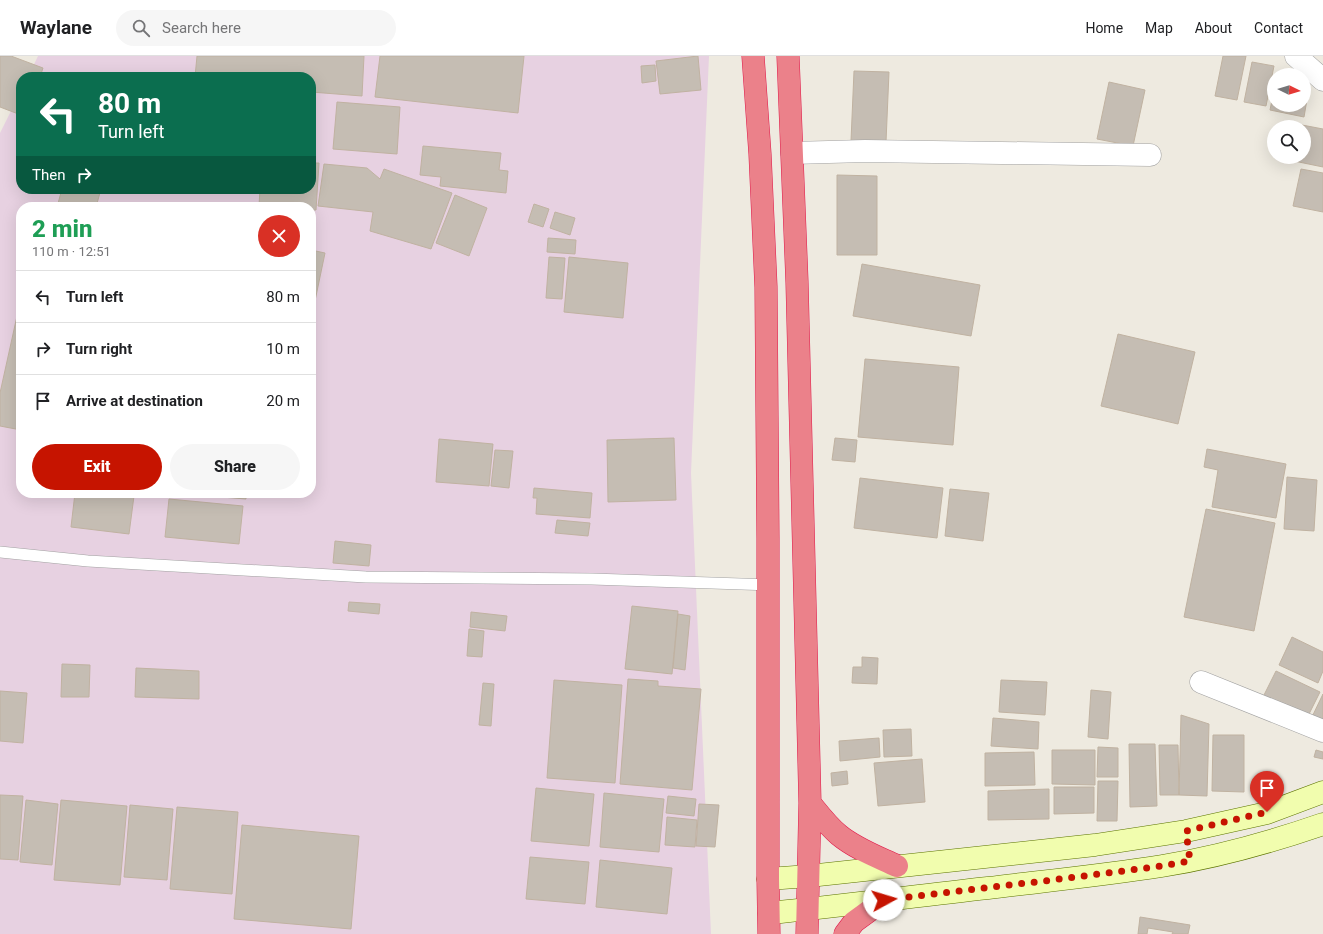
<!DOCTYPE html>
<meta charset="utf-8">
<style>
:root{--surface:#fff;--page:#f6f6f6;--text:#202124;--muted:#757577;--line:#e0e0e0;--accent:#c61400}
body{margin:0;font-family:Roboto,sans-serif;background:var(--page);color:var(--text);height:100vh;display:flex;flex-direction:column;font-size:15px;white-space:nowrap}
*{box-sizing:border-box;margin:0}
p{font-size:13px;color:var(--muted)}
.icon{flex:none;width:22px;height:22px;fill:none;stroke:currentColor;stroke-width:2;stroke-linecap:round;stroke-linejoin:round}
.map{position:relative;flex:1;overflow:hidden}
.sheet{position:absolute;left:16px;top:146px;width:300px;height:296px;display:flex;flex-direction:column;background:var(--surface);border-radius:16px;box-shadow:0 4px 16px #0002}
.sheet>*{flex:none}
.banner{position:absolute;left:16px;top:16px;width:300px;height:122px;border-radius:16px;box-shadow:0 4px 16px #0002;background:#0b6e4f;color:#fff;overflow:hidden}
.needle{width:26px;rotate:95deg}
.controls{position:absolute;left:1267px;top:12px;display:grid;gap:8px}
.controls a{display:grid;place-items:center;width:44px;height:44px;border-radius:50%;background:var(--surface);box-shadow:0 4px 16px #0002;font-size:20px}
.pin{position:absolute;display:grid;place-items:center;width:34px;height:34px;color:#fff;margin:-41px -17px;border-radius:50% 50% 50% 0;rotate:-45deg;box-shadow:0 0 4px #0007}
.pin .icon{rotate:45deg}
.me{position:absolute;width:44px;margin:-22px;rotate:84deg;stroke-linejoin:round;filter:drop-shadow(0 0 3px #0008)}
.turn{display:flex;align-items:center;gap:14px;height:84px;padding:0 16px;font-size:18px}
.turn .icon{width:52px;height:52px;stroke-width:2.5}
.turn b{display:block;font-size:28px;line-height:34px}
.then{display:flex;align-items:center;height:38px;padding:0 16px;background:#0003;gap:8px;font-size:15px}
.round{display:grid;place-items:center;flex:none;width:42px;height:42px;border-radius:21px;background:var(--page)}
.headline{display:flex;align-items:center;justify-content:space-between;height:68px;padding:0 16px}
h1{font-size:24px;font-weight:800;line-height:30px;color:#1e9e55}
.primary-button{display:flex;gap:8px;margin-top:auto;padding:8px 16px}
.primary-button a{flex:1;height:46px;border-radius:24px;background:var(--accent);color:#fff;font-size:16px;font-weight:800;line-height:46px;text-align:center}
.primary-button a+a{background:var(--page);color:var(--text)}
ul{padding:0;list-style:none}
li{display:flex;align-items:center;gap:12px;height:52px;padding:0 16px;border-top:1px solid var(--line)}
li div{flex:1}
li b{display:block;font-size:15px}
li em{font-style:normal}
header{display:flex;align-items:center;gap:24px;box-sizing:border-box;height:56px;padding:0 20px;background:var(--surface);border-bottom:1px solid var(--line)}
header strong{font-size:19px}
nav{display:flex;gap:22px;margin-inline-start:auto;font-size:14px}
.search{width:280px;height:36px;background:var(--page);display:flex;align-items:center;gap:10px;box-sizing:border-box;padding:0 14px;border-radius:22px;color:var(--muted);font-size:15px}
.map>svg:first-child{display:block}
.industrial{fill:#e7d1e1;fill-rule:evenodd}
.building{fill:#c5bdb3;stroke:#c0b2a1}
.lines{fill:none;stroke-linecap:round;stroke-linejoin:round}
.lane-casing{stroke:#a2a2a2;stroke-width:12}
.street-casing{stroke:#a2a2a2;stroke-width:23}
.secondary-casing{stroke:#5c7400;stroke-width:23}
.highway-casing{stroke:#e01849;stroke-width:23}
.lane{stroke:#fff;stroke-width:11}
.street{stroke:#fff;stroke-width:22}
.secondary{stroke:#f1fdae;stroke-width:22}
.highway{stroke:#eb818a;stroke-width:22}
.route{stroke:#c61400;stroke-width:7;stroke-dasharray:0 12.6}
</style>
<header>
<strong>Waylane</strong>
<div class="search"><svg class="icon" aria-label="search" viewBox="0 0 24 24"><circle cx="10" cy="10" r="6"/><path d="M15 15l6 6"/></svg>Search here</div>
<nav><a>Home</a><a>Map</a><a>About</a><a>Contact</a></nav>
</header>
<div class="map">
<svg width="1323" height="878" viewBox="0 0 1323 878">
<rect width="100%" height="100%" fill="#eeeae0"/>
<path class="industrial" d="M 38,0 L 709,0 L 691,417 L 711,878 L 0,878 L 0,77 L 21,35 L 21,133 L 311,133 L 311,21 L 28,21 ZM 21,151 L 311,151 L 311,437 L 21,437 Z"/>
<path class="building" d="M 0,0 L 11,0 L 43,12 L 40,21 L 21,21 L 21,59 L 0,51 Z
M 197,0 L 364,0 L 362,40 L 311,36 L 311,21 L 195,21 Z
M 380,0 L 524,0 L 518,57 L 375,41 Z
M 698,0 L 701,34 L 660,38 L 656,5 Z
M 1223,0 L 1246,0 L 1237,44 L 1215,40 Z
M 1252,6 L 1274,10 L 1266,50 L 1244,46 Z
M 655,9 L 656,25 L 642,27 L 641,10 Z
M 854,15 L 889,16 L 886,86 L 851,85 Z
M 1304,25 L 1310,26 L 1304,61 L 1270,54 L 1274,34 L 1274,49 L 1304,49 Z
M 1109,26 L 1145,34 L 1133,90 L 1097,83 Z
M 337,46 L 400,51 L 397,98 L 333,93 Z
M 1302,69 L 1323,73 L 1323,111 L 1294,105 L 1295,101 L 1304,101 L 1304,71 L 1301,71 Z
M 423,90 L 501,97 L 499,114 L 508,115 L 506,137 L 440,130 L 441,121 L 420,119 Z
M 311,107 L 319,107 L 316,154 L 311,154 L 311,151 L 259,150 L 260,133 L 311,133 Z
M 324,108 L 367,112 L 380,123 L 384,113 L 452,137 L 431,193 L 370,175 L 373,156 L 318,150 Z
M 1301,113 L 1323,117 L 1323,156 L 1293,150 Z
M 837,119 L 877,120 L 877,199 L 837,199 Z
M 62,133 L 101,133 L 96,151 L 57,151 Z
M 455,139 L 487,152 L 469,200 L 436,187 Z
M 534,148 L 549,153 L 543,171 L 528,166 Z
M 555,156 L 575,162 L 570,179 L 550,172 Z
M 548,182 L 576,184 L 575,198 L 547,196 Z
M 311,194 L 325,197 L 311,264 Z
M 549,201 L 565,202 L 562,243 L 546,242 Z
M 569,201 L 628,207 L 623,262 L 564,256 Z
M 862,208 L 980,229 L 971,280 L 853,260 Z
M 17,260 L 21,261 L 21,374 L 0,370 L 0,337 Z
M 1118,278 L 1195,296 L 1178,368 L 1101,350 Z
M 865,303 L 959,311 L 953,389 L 858,381 Z
M 674,382 L 676,444 L 608,446 L 607,384 Z
M 835,382 L 857,384 L 855,406 L 832,404 Z
M 439,383 L 493,388 L 489,430 L 436,426 Z
M 1207,393 L 1286,408 L 1276,462 L 1212,451 L 1218,414 L 1204,411 Z
M 495,394 L 513,395 L 509,432 L 491,430 Z
M 1287,421 L 1317,424 L 1314,475 L 1284,473 Z
M 860,422 L 943,432 L 937,482 L 854,472 Z
M 534,432 L 592,437 L 590,462 L 536,458 L 537,442 L 533,442 Z
M 950,433 L 989,437 L 983,485 L 945,480 Z
M 75,437 L 109,437 L 134,440 L 129,478 L 71,471 Z
M 172,437 L 246,437 L 246,443 Z
M 169,443 L 243,450 L 239,488 L 165,481 Z
M 1206,453 L 1275,467 L 1254,575 L 1184,561 Z
M 557,464 L 590,467 L 588,480 L 555,477 Z
M 335,485 L 371,489 L 369,510 L 333,507 Z
M 349,546 L 380,548 L 379,558 L 348,555 Z
M 632,550 L 678,555 L 672,618 L 625,613 Z
M 471,556 L 507,560 L 505,575 L 470,571 Z
M 678,558 L 690,560 L 685,614 L 673,612 Z
M 469,573 L 484,575 L 482,601 L 467,600 Z
M 1292,581 L 1323,596 L 1323,615 L 1318,627 L 1279,609 Z
M 862,601 L 878,602 L 877,628 L 852,627 L 853,611 L 862,611 Z
M 62,608 L 90,609 L 89,641 L 61,641 Z
M 136,612 L 199,615 L 199,643 L 135,641 Z
M 1276,615 L 1320,636 L 1306,664 L 1262,643 Z
M 628,623 L 658,625 L 658,630 L 701,633 L 692,734 L 620,728 Z
M 554,624 L 622,629 L 615,727 L 547,722 Z
M 1001,624 L 1047,626 L 1045,659 L 999,656 Z
M 483,627 L 494,628 L 491,670 L 479,669 Z
M 1091,634 L 1111,636 L 1108,683 L 1088,681 Z
M 0,635 L 27,637 L 23,687 L 0,685 Z
M 1323,638 L 1323,669 L 1311,663 Z
M 1181,659 L 1209,668 L 1207,740 L 1179,739 Z
M 993,662 L 1039,666 L 1038,693 L 991,690 Z
M 911,673 L 912,700 L 884,701 L 883,674 Z
M 1213,679 L 1244,679 L 1244,736 L 1212,735 Z
M 879,682 L 880,701 L 840,705 L 839,685 Z
M 1129,688 L 1155,688 L 1157,750 L 1130,751 Z
M 1159,689 L 1178,689 L 1179,739 L 1160,739 Z
M 1098,691 L 1118,692 L 1118,721 L 1097,721 Z
M 1052,694 L 1095,694 L 1095,729 L 1052,728 Z
M 1316,694 L 1323,696 L 1323,703 L 1314,701 Z
M 1034,696 L 1035,729 L 985,730 L 985,697 Z
M 922,703 L 925,746 L 878,750 L 874,707 Z
M 847,715 L 848,728 L 832,730 L 831,717 Z
M 1098,725 L 1118,725 L 1117,765 L 1097,765 Z
M 1054,731 L 1094,731 L 1094,757 L 1054,758 Z
M 536,732 L 594,738 L 589,790 L 531,785 Z
M 1049,733 L 1049,763 L 988,764 L 988,735 Z
M 604,737 L 664,743 L 659,796 L 600,791 Z
M 0,739 L 23,740 L 18,804 L 0,803 Z
M 668,740 L 696,743 L 694,760 L 666,757 Z
M 26,744 L 58,748 L 52,809 L 20,806 Z
M 61,744 L 127,750 L 120,829 L 54,824 Z
M 699,748 L 719,749 L 715,791 L 696,790 Z
M 130,749 L 173,753 L 167,824 L 124,821 Z
M 177,751 L 238,756 L 232,838 L 170,833 Z
M 667,761 L 697,764 L 695,791 L 665,789 Z
M 242,769 L 359,780 L 351,873 L 234,863 Z
M 530,801 L 589,806 L 585,848 L 526,843 Z
M 600,804 L 672,812 L 667,858 L 596,851 Z
M 1140,861 L 1190,869 L 1188,878 L 1172,878 L 1173,876 L 1148,872 L 1147,878 L 1138,878 Z"/>
<g class="lines">
<g class="lane-casing">
<path id="lane" d="M 0,496 L 88,505 L 366,521 L 592,523 L 768,529"/>
</g>
<g class="street-casing">
<path id="street" d="M 1296,0 L 1323,24
M 792,97 L 865,95 L 1150,99
M 1201,626 L 1323,675"/>
</g>
<g class="secondary-casing">
<path id="secondary" d="M 768,823 L 809,820 L 1095,789 L 1186,775 L 1267,757 L 1323,736
M 769,857 C 842,850 915,840 988,832 C 1046,825 1105,819 1162,810 C 1217,801 1271,786 1323,768"/>
</g>
<g class="highway-casing">
<path id="highway" d="M 753,0 L 760,98 L 766,231 L 768,482 L 768,823 L 769,878
M 788,0 L 797,226 L 810,747 L 807,878
M 810,747 C 819,758 828,770 839,779 C 856,793 878,801 897,810
M 845,878 L 854,866 L 884,844"/>
</g>
<use href="#lane" class="lane"/>
<use href="#street" class="street"/>
<use href="#secondary" class="secondary"/>
<use href="#highway" class="highway"/>
</g>
<g class="lines">
<path class="route" d="M 884,844 L 1052,824 L 1162,810 L 1190,805 L 1186,775 L 1267,756"/>
</g>
</svg>
<div class="controls">
<a><svg class="needle" viewBox="-14 -14 28 28"><path d="M0-13l5 13h-10z" fill="#e53935"/><path d="M0 13l5-13h-10z" fill="#757577"/></svg></a>
<a><svg class="icon" aria-label="search" viewBox="0 0 24 24"><circle cx="10" cy="10" r="6"/><path d="M15 15l6 6"/></svg></a>
</div>
<div class="pin" style="left:1267px;top:756px;background:#d93025"><svg class="icon" aria-label="arrive" viewBox="0 0 24 24"><path d="M6 21V4h12l-3 4 3 4H6"/></svg></div>
<svg class="me" style="left:884px;top:844px" viewBox="-20 -20 40 40"><circle r="19" fill="#fff"/><path d="M0-13L10 11 0 6-10 11z" fill="#c61400"/></svg>
<div class="banner">
<div class="turn"><svg class="icon" aria-label="left" viewBox="0 0 24 24"><path d="M17 20v-9H6M10 6l-5 5 5 5"/></svg><div><b>80 m</b>Turn left</div></div>
<div class="then">Then<svg class="icon" aria-label="right" viewBox="0 0 24 24"><path d="M7 20v-9h11M14 6l5 5-5 5"/></svg></div>
</div>
<section class="sheet">
<div class="headline"><div><h1>2 min</h1><p>110 m · 12:51</p></div><a class="round" style="background:#d93025;color:#fff"><svg class="icon" aria-label="close" viewBox="0 0 24 24"><path d="M6 6l12 12M18 6L6 18"/></svg></a></div>
<ul>
<li><svg class="icon" aria-label="left" viewBox="0 0 24 24"><path d="M17 20v-9H6M10 6l-5 5 5 5"/></svg><div><b>Turn left</b></div><em>80 m</em></li>
<li><svg class="icon" aria-label="right" viewBox="0 0 24 24"><path d="M7 20v-9h11M14 6l5 5-5 5"/></svg><div><b>Turn right</b></div><em>10 m</em></li>
<li><svg class="icon" aria-label="arrive" viewBox="0 0 24 24"><path d="M6 21V4h12l-3 4 3 4H6"/></svg><div><b>Arrive at destination</b></div><em>20 m</em></li>
</ul>
<div class="primary-button"><a>Exit</a><a>Share</a></div>
</section>
</div>
